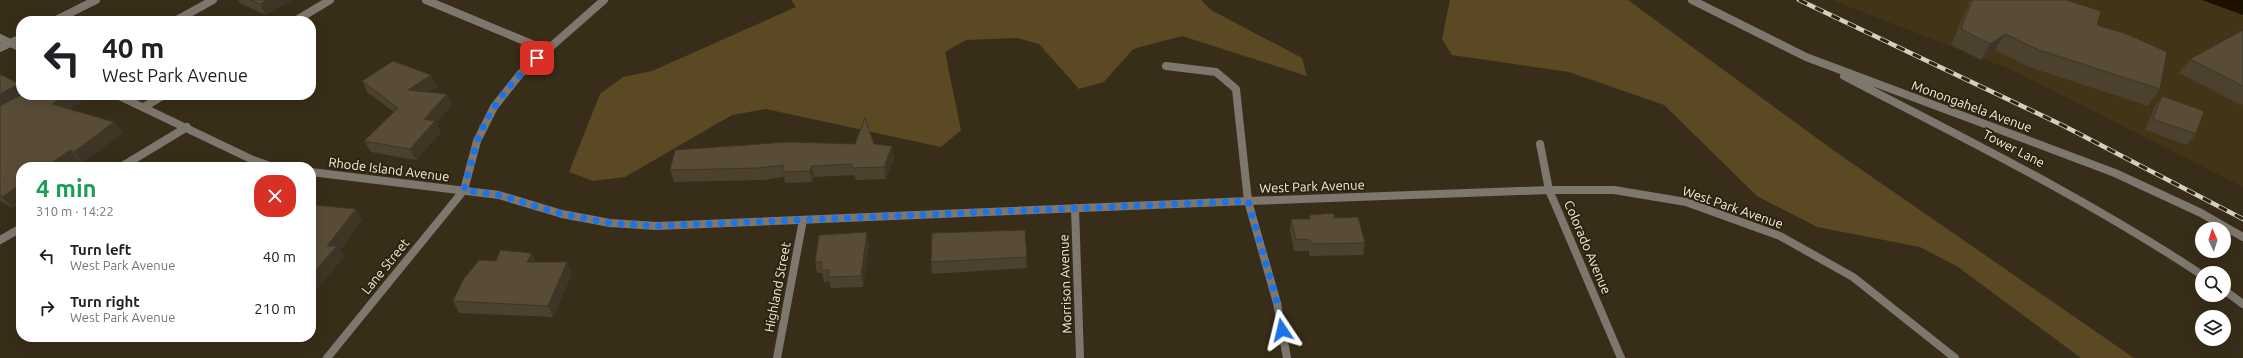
<!DOCTYPE html>
<meta charset="utf-8">
<style>
:root{--surface:#fff;--page:#f6f6f6;--text:#202124;--muted:#757577}
body{margin:0;font-family:Ubuntu,sans-serif;background:var(--page);color:var(--text);height:100vh;display:flex;flex-direction:column;font-size:15px;white-space:nowrap}
*{box-sizing:border-box;margin:0}
p{font-size:13px;color:var(--muted)}
.icon{flex:none;width:22px;height:22px;fill:none;stroke:currentColor;stroke-width:2;stroke-linecap:round;stroke-linejoin:round}
.map{position:relative;flex:1;overflow:hidden}
.drawer{position:absolute;left:16px;top:162px;width:300px;height:180px;display:flex;flex-direction:column;background:var(--surface);border-radius:16px;box-shadow:0 4px 16px #0002}
.drawer>*{flex:none}
.hud{position:absolute;left:16px;top:16px;width:300px;height:84px;border-radius:16px;box-shadow:0 4px 16px #0002;background:#fff;color:var(--text);overflow:hidden}
.needle{width:26px;rotate:356deg}
.controls{position:absolute;left:2195px;top:222px;display:grid;gap:8px}
.controls a{display:grid;place-items:center;width:36px;height:36px;border-radius:50%;background:var(--surface);box-shadow:0 4px 16px #0002;font-size:20px}
.pin{position:absolute;display:grid;place-items:center;width:34px;height:34px;color:#fff;margin:-17px;border-radius:8px;box-shadow:0 2px 6px #0006}
.me{position:absolute;width:44px;margin:-22px;rotate:350deg;stroke-linejoin:round;filter:drop-shadow(0 0 3px #0008)}
.turn{display:flex;align-items:center;gap:14px;height:84px;padding:0 20px;font-size:18px}
.turn .icon{width:52px;height:52px;stroke-width:2.5}
.turn b{display:block;font-size:28px;line-height:34px}
.round{display:grid;place-items:center;flex:none;width:42px;height:42px;border-radius:16px;background:var(--page)}
.summary{display:flex;align-items:center;justify-content:space-between;height:68px;padding:0 20px}
h1{font-size:24px;font-weight:700;line-height:30px;color:#1e9e55}
ul{padding:0;list-style:none}
li{display:flex;align-items:center;gap:12px;height:52px;padding:0 20px}
li div{flex:1}
li b{display:block;font-size:15px}
li em{font-style:normal}
.map>svg:first-child{display:block}
.built{fill:#423417}
.green{fill:#5b4924}
.water{fill:#1c1100}
.lines{fill:none;stroke-linecap:round;stroke-linejoin:round}
.service{stroke:#7d776d;stroke-width:8}
.minor{stroke:#7d776d;stroke-width:8}
.rail-casing{stroke:#d6cfc1;stroke-width:4.5}
.rail{stroke:#2e230f;stroke-width:3;stroke-dasharray:9;stroke-linecap:butt}
.wall{fill:#4c412e}
.shaded-wall{fill:#3e3526}
.building{fill:#584c36;stroke:#3e3526}
.route{stroke:#1a73e8;stroke-width:7;stroke-dasharray:0 12.6}
.labels{text-anchor:middle;stroke-width:4;stroke-linejoin:round;paint-order:stroke}
.street-label{font-size:13px;fill:#f5eee1;stroke:#2e230f}
</style>
<div class="map">
<svg width="2243" height="358" viewBox="0 0 2243 358">
<rect width="100%" height="100%" fill="#382d18"/>
<path class="built" d="M 1832,0 L 2202,0 L 2243,15 L 2243,187 L 2014,71 Z"/>
<path class="green" d="M 791,0 L 1201,0 L 1211,10 L 1302,58 L 1307,76 L 1182,36 L 1133,49 L 1104,82 L 1079,89 L 1039,44 L 1017,38 L 966,40 L 945,52 L 961,130 L 941,147 L 766,109 L 732,115 L 625,177 L 593,181 L 569,172 L 600,94 L 623,77 L 652,71 L 796,7 Z
M 1450,0 L 1628,0 L 1833,150 L 2134,358 L 2081,358 L 1958,267 L 1920,247 L 1817,227 L 1757,196 L 1664,105 L 1569,72 L 1452,55 L 1442,39 Z"/>
<path class="water" d="M 2202,0 L 2243,0 L 2243,15 Z"/>
<g class="lines">
<path class="service" d="M 295,21 L 330,0
M 144,107 L 164,95"/>
<path class="minor" d="M 426,0 L 546,50
M 1692,0 L 1806,57 L 2115,173 L 2201,213 L 2243,237
M 54,21 L 96,0
M 175,21 L 213,0
M 0,38 L 21,48
M 0,48 L 21,38
M 1166,66 L 1216,72 L 1236,89 L 1248,201 L 1277,303 L 1287,358
M 1844,76 C 1965,139 2088,199 2202,275
M 117,95 L 253,160 L 273,167
M 1540,144 L 1549,190 L 1621,358
M 121,167 L 187,127
M 311,172 L 499,195 L 562,214 L 610,223 L 657,226 L 1248,201 L 1549,190 L 1614,190 L 1686,202 L 1780,236 L 1853,277 L 1955,358
M 1075,208 L 1080,358
M 0,240 L 21,228
M 2224,290 L 2243,304
M 327,358 L 464,190 L 477,141 L 494,107 L 521,73 L 604,0
M 777,358 L 803,220"/>
<g class="rail-casing">
<path id="rail" d="M 1799,0 L 2064,126 L 2243,219"/>
</g>
<use href="#rail" class="rail"/>
</g>
<path class="wall" d="M 238,0 L 292,0 L 266,15 L 240,3 Z
M 1970,0 L 2066,0 L 2097,25 L 2160,89 L 2148,106 L 2029,67 L 1995,50 L 1981,60 L 1951,45 Z
M 2243,30 L 2243,104 L 2241,105 L 2179,73 L 2190,59 Z
M 0,74 L 21,95 L 76,95 L 82,102 L 70,109 L 123,133 L 82,163 L 79,161 L 21,167 L 21,202 L 12,208 L 0,201 Z
M 431,75 L 437,87 L 428,92 L 447,94 L 452,105 L 436,123 L 441,132 L 416,160 L 371,152 L 364,141 L 394,112 L 367,92 L 362,81 Z
M 2162,96 L 2196,134 L 2187,145 L 2145,130 L 2154,108 Z
M 855,144 L 874,144 L 894,157 L 886,179 L 856,180 L 854,175 L 814,177 L 812,182 L 785,183 L 784,177 L 763,180 L 674,182 L 670,170 Z
M 311,211 L 362,220 L 340,250 L 344,257 L 316,290 L 311,289 Z
M 1310,215 L 1334,218 L 1365,243 L 1363,255 L 1309,256 L 1309,251 L 1294,251 L 1290,230 L 1291,219 L 1309,219 Z
M 1025,230 L 1027,268 L 932,274 L 931,262 Z
M 869,244 L 863,287 L 831,288 L 829,281 L 824,282 L 822,273 L 817,273 L 815,262 Z
M 536,262 L 572,274 L 553,317 L 459,313 L 453,301 Z"/>
<path class="shaded-wall" d="M 267,0 L 292,0 L 266,15 L 260,4 Z
M 2005,34 L 1995,50 L 1981,60 L 1990,44 Z
M 431,75 L 437,87 L 414,101 L 408,90 Z
M 19,84 L 21,86 L 21,95 L 0,110 L 0,94 Z
M 447,94 L 452,105 L 436,123 L 441,132 L 416,160 L 410,149 L 424,119 Z
M 67,95 L 76,95 L 82,102 L 60,115 L 52,104 Z
M 114,122 L 123,133 L 82,163 L 74,152 Z
M 892,146 L 894,157 L 886,179 L 884,167 Z
M 70,150 L 79,161 L 71,167 L 46,167 Z
M 812,166 L 814,177 L 812,182 L 810,171 Z
M 21,184 L 21,202 L 12,208 L 2,197 Z
M 356,209 L 362,220 L 340,250 L 344,257 L 316,290 L 311,281 L 311,276 L 327,246 Z
M 867,232 L 869,244 L 863,287 L 861,276 Z
M 532,253 L 537,264 L 527,262 Z
M 567,262 L 572,274 L 553,317 L 548,306 Z"/>
<path class="building" d="M 250,0 L 267,0 L 260,4 Z
M 1972,0 L 2066,0 L 2101,11 L 2097,25 L 2127,34 L 2167,52 L 2160,89 L 2039,50 L 2005,34 L 1990,44 L 1961,29 Z
M 2243,30 L 2243,86 L 2190,59 Z
M 393,61 L 431,75 L 408,90 L 447,94 L 424,119 L 435,121 L 410,149 L 364,141 L 398,108 L 362,81 Z
M 0,74 L 19,84 L 0,94 Z
M 21,95 L 67,95 L 52,104 L 114,122 L 74,152 L 70,150 L 46,167 L 21,167 L 21,184 L 2,197 L 0,195 L 0,106 Z
M 2162,96 L 2204,111 L 2196,134 L 2153,119 Z
M 865,118 L 874,144 L 892,146 L 884,167 L 853,168 L 852,164 L 812,166 L 810,171 L 782,172 L 784,165 L 760,168 L 670,170 L 675,150 L 787,142 L 855,144 Z
M 315,205 L 356,209 L 327,246 L 337,246 L 311,276 L 311,211 Z
M 1334,213 L 1334,218 L 1358,217 L 1365,243 L 1311,244 L 1310,240 L 1296,239 L 1291,219 L 1310,219 L 1310,215 Z
M 1025,230 L 1027,257 L 931,262 L 932,233 Z
M 867,232 L 861,276 L 828,277 L 829,270 L 821,270 L 822,262 L 815,262 L 819,235 Z
M 500,250 L 532,253 L 527,262 L 567,262 L 548,306 L 453,301 L 463,280 L 479,260 L 496,261 Z"/>
<g class="lines">
<path class="route" d="M 537,58 C 512,81 488,109 477,142 C 472,158 468,174 464,190 L 499,195 L 562,214 L 610,223 L 657,226 L 1248,201 L 1277,302 L 1282,330"/>
</g>
<g class="labels">
<g class="street-label">
<text transform="translate(1972 106) rotate(20)" y="5">Monongahela Avenue</text>
<text transform="translate(2014 148) rotate(27)" y="5">Tower Lane</text>
<text transform="translate(389 169) rotate(7)" y="5">Rhode Island Avenue</text>
<text transform="translate(1312 186) rotate(-2)" y="5">West Park Avenue</text>
<text transform="translate(1733 207) rotate(19)" y="5">West Park Avenue</text>
<text transform="translate(1588 247) rotate(67)" y="5">Colorado Avenue</text>
<text transform="translate(385 266) rotate(-51)" y="5">Lane Street</text>
<text transform="translate(1065 284) rotate(-92)" y="5">Morrison Avenue</text>
<text transform="translate(777 287) rotate(-79)" y="5">Highland Street</text>
</g>
</g>
</svg>
<div class="controls">
<a><svg class="needle" viewBox="-14 -14 28 28"><path d="M0-13l5 13h-10z" fill="#e53935"/><path d="M0 13l5-13h-10z" fill="#757577"/></svg></a>
<a><svg class="icon" aria-label="search" viewBox="0 0 24 24"><circle cx="10" cy="10" r="6"/><path d="M15 15l6 6"/></svg></a>
<a><svg class="icon" aria-label="layers" viewBox="0 0 24 24"><path d="M12 4l9 5-9 5-9-5zM3 14l9 5 9-5"/></svg></a>
</div>
<div class="pin" style="left:537px;top:58px;background:#d93025"><svg class="icon" aria-label="arrive" viewBox="0 0 24 24"><path d="M6 21V4h12l-3 4 3 4H6"/></svg></div>
<svg class="me" style="left:1282px;top:330px" viewBox="-20 -20 40 40"><path d="M0-17L14 15 0 8-14 15z" fill="#1a73e8" stroke="#fff" stroke-width="4"/></svg>
<div class="hud">
<div class="turn"><svg class="icon" aria-label="left" viewBox="0 0 24 24"><path d="M17 20v-9H6M10 6l-5 5 5 5"/></svg><div><b>40 m</b>West Park Avenue</div></div>
</div>
<section class="drawer">
<div class="summary"><div><h1>4 min</h1><p>310 m · 14:22</p></div><a class="round" style="background:#d93025;color:#fff"><svg class="icon" aria-label="close" viewBox="0 0 24 24"><path d="M6 6l12 12M18 6L6 18"/></svg></a></div>
<ul>
<li><svg class="icon" aria-label="left" viewBox="0 0 24 24"><path d="M17 20v-9H6M10 6l-5 5 5 5"/></svg><div><b>Turn left</b><p>West Park Avenue</p></div><em>40 m</em></li>
<li><svg class="icon" aria-label="right" viewBox="0 0 24 24"><path d="M7 20v-9h11M14 6l5 5-5 5"/></svg><div><b>Turn right</b><p>West Park Avenue</p></div><em>210 m</em></li>
</ul>
</section>
</div>
